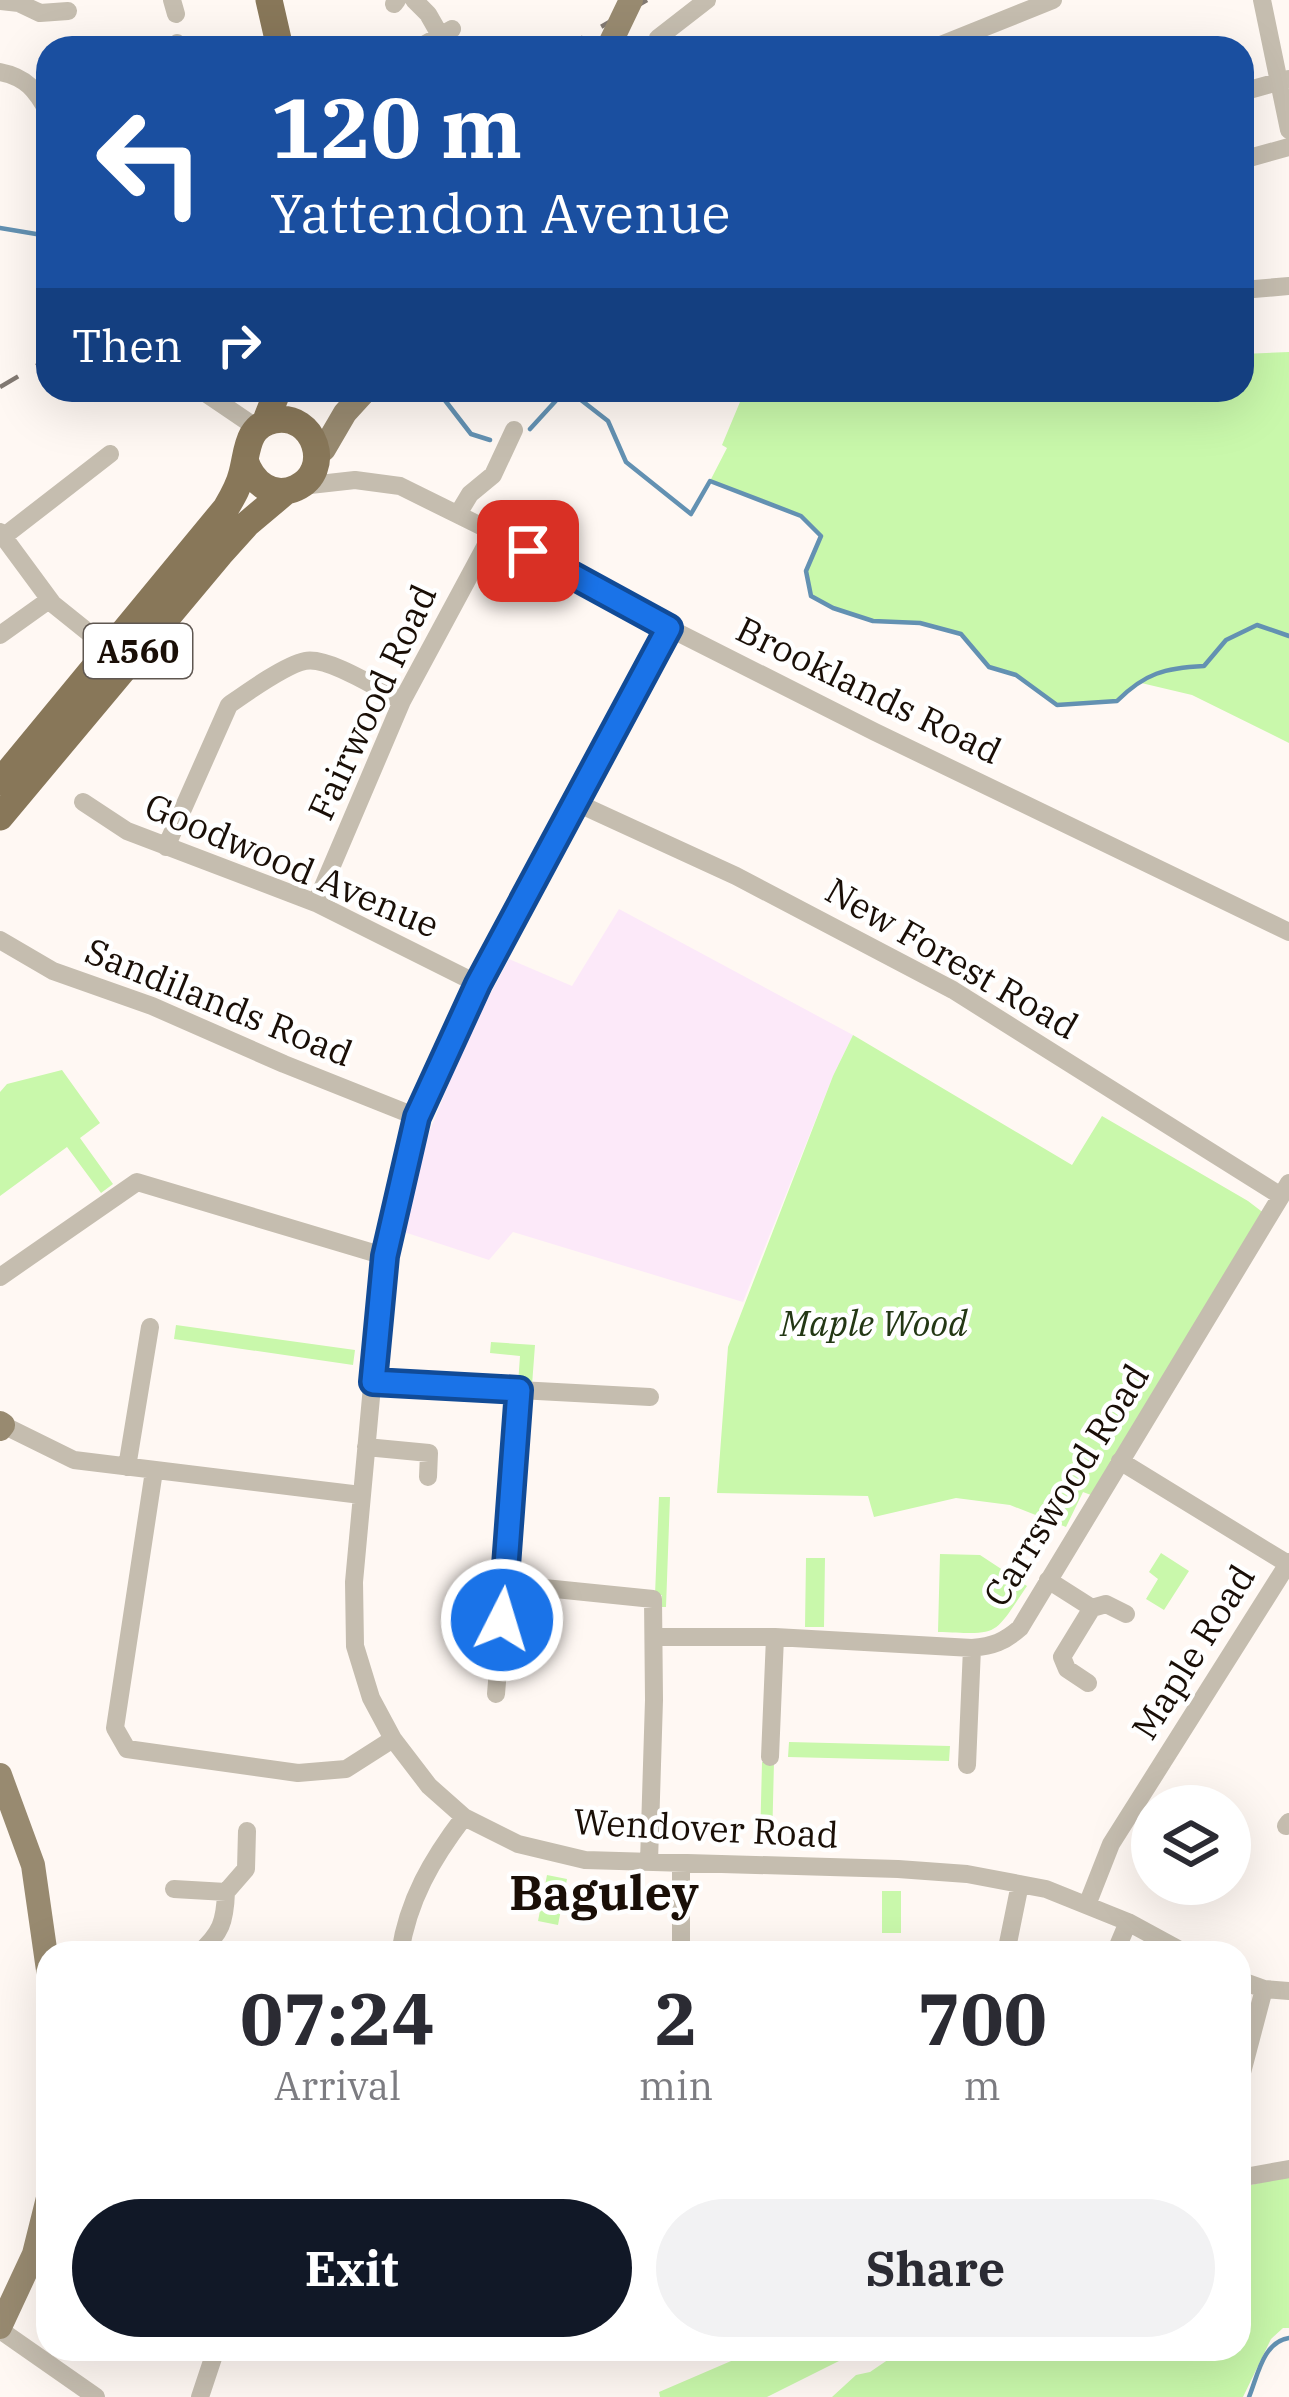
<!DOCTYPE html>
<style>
:root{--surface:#fff;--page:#f2f2f3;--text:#2b2b33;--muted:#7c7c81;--accent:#111827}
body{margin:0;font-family:"IBM Plex Serif",serif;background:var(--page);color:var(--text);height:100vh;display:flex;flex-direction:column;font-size:45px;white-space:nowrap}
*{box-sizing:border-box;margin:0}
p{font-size:39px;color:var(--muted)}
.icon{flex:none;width:66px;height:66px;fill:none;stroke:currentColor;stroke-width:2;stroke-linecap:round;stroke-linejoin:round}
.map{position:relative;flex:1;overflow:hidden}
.drawer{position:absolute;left:36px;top:1941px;width:1215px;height:420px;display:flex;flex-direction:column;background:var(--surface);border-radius:36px;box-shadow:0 12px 48px #0002}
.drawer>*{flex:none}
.top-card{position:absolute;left:36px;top:36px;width:1218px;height:366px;border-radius:36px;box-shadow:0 12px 48px #0002;background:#1a4fa0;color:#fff;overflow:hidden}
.buttons{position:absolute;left:1131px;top:1785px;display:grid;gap:24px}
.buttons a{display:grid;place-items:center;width:120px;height:120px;border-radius:50%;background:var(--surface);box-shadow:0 12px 48px #0002;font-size:60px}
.pin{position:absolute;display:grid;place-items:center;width:102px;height:102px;color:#fff;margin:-51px;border-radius:24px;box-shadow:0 6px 18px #0006}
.me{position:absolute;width:132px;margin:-66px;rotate:5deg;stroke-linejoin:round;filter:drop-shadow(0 0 9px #0008)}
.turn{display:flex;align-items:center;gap:42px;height:252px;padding:0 36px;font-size:54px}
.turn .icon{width:156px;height:156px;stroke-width:2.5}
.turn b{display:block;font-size:84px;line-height:102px}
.then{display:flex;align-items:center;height:114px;padding:0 36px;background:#0003;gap:24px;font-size:45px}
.eta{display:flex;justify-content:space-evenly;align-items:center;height:204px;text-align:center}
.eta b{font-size:72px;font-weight:700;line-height:84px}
.primary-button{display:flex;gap:24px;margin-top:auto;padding:24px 36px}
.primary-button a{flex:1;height:138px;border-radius:72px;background:var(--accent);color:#fff;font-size:48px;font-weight:700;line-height:138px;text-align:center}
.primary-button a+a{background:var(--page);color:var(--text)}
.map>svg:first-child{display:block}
.education{fill:#fce9f9}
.green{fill:#c9f8ab}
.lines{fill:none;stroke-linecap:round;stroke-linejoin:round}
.stream{stroke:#6391b2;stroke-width:4.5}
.minor{stroke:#c5bdaf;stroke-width:18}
.major{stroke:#988a70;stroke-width:24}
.highway{stroke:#887759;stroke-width:27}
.rail{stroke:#827972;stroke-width:4.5;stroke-dasharray:21 21;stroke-linecap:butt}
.major-bridge{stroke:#988a70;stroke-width:24}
.route-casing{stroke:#114b97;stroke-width:30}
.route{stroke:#1a73e8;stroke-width:21}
.labels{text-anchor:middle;stroke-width:9;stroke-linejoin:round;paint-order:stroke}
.shield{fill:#fff;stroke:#5f5751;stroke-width:3}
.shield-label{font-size:33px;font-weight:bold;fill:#1a0f07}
.street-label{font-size:36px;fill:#1a0f07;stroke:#fff}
.park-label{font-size:36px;font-style:italic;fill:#233714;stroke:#fff}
.district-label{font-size:48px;font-weight:bold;fill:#1a0f07;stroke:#fff}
</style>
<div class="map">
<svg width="1289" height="2397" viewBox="0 0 1289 2397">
<rect width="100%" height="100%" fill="#fff8f3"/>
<path class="education" d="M 619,909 L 853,1035 L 833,1076 L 743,1302 L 513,1232 L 489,1260 L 398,1230 L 429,1133 L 466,1040 L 509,959 L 572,986 Z"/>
<path class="green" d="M 1289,352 L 1289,743 L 1192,695 L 1137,682 L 1117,701 L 1057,705 L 1016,675 L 989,667 L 960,634 L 920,623 L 873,621 L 833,608 L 811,596 L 806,571 L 821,535 L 801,516 L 710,481 L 727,448 L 722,445 L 745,390 L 1242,390 L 1242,354 Z
M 853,1035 L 1072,1165 L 1102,1116 L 1248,1201 L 1265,1214 L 1091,1495 L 1083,1492 L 1066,1527 L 1010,1505 L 956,1498 L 874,1517 L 868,1496 L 717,1493 L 728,1347 L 833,1076 Z
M 62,1070 L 100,1123 L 80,1138 L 113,1184 L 101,1193 L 67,1147 L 0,1196 L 0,1092 L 7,1084 Z
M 176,1325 L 355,1350 L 353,1365 L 174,1339 Z
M 491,1342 L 535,1345 L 532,1385 L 518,1384 L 520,1356 L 490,1353 Z
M 659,1497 L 670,1497 L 666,1607 L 662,1607 L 662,1595 L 655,1595 Z
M 1161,1553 L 1189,1571 L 1164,1610 L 1146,1599 L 1158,1579 L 1149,1572 Z
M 940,1554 L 980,1555 L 1027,1586 C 992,1638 1000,1634 938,1632 Z
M 806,1558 L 825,1558 L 824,1627 L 805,1627 Z
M 789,1742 L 950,1746 L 949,1761 L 788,1757 Z
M 762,1762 L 774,1762 L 772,1843 L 760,1843 Z
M 547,1875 L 567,1879 L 558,1925 L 538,1921 Z
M 882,1891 L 901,1891 L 901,1933 L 882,1933 Z
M 1289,2176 L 1289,2328 L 1283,2328 L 1271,2339 L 1243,2397 L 832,2397 L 856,2375 L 870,2372 L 895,2355 L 912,2349 L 1056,2349 L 1057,2353 L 1061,2349 L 1239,2349 L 1239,2213 L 1248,2207 L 1248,2188 L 1251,2185 Z
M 759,2349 L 863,2349 L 767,2397 L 660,2397 L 659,2392 Z"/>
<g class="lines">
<path class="stream" d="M 0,228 L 48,236
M 437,390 L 471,434 L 490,440
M 530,429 L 562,394 L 572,393 L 608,421 L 626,462 L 691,514 L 710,481 L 801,516 L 821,536 L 806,571 L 811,596 L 833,608 L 873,621 L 920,623 L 961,634 L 989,667 L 1016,675 L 1057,705 L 1117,701 C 1145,673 1165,668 1204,666 L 1226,640 L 1257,625 L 1289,636
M 1249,2397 C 1258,2375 1263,2342 1289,2338"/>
<path class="minor" d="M 172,0 L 176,14
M 414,0 L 428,14 L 440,35
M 1262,0 L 1289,130
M 0,1 L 19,3 L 40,13 L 68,11
M 394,4 L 397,0
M 658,38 L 707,0
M 177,43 L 179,48
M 418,48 L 452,29
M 933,48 L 1053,0
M 0,72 C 26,77 36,90 48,112
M 1242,92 L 1289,79
M 1242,160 L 1289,147
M 1242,290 L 1289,286
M 201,390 L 257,428
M 301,486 L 355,480 L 400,486 L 493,532 L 669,628 L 875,732 L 1289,932
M 458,514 L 470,494 L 493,475 L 514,430
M 0,532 L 53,604 L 114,653
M 3,537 L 110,454
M 669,628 L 478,984 L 417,1117 L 384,1256 L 354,1582 L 355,1646 L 371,1698 L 393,1739 L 429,1786 L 464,1817 L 518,1844 L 585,1860 L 898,1869 L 967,1874 L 1046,1889 L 1128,1922 L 1185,1953
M 0,635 L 49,600
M 83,802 L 127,831 L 316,903 L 478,984
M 577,803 L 736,876 L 953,990 L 1281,1196
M 166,847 L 229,705 C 246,693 285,665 305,661 C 328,656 380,690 402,701
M 316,903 L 402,701 L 493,532
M 0,940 L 53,971 L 152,1006 L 284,1064 L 417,1117
M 0,1277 L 137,1182 L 384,1256
M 373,1382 L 519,1390 L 505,1584 L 653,1599 L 654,1700 L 649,1862
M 519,1390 L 650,1397
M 3,1425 L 74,1460 L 361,1495
M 366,1447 L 429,1453 L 428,1477
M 1120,1461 L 1288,1564
M 127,1467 L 150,1327
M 154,1471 L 115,1728 L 127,1749 L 298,1773 L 346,1769 L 393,1739
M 1048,1580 L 1092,1608 L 1106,1604 L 1126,1614
M 654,1637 L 775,1637 L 972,1648 C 993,1646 1004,1642 1020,1628 L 1289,1183
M 1088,1683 L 1067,1669 L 1062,1657 L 1092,1608
M 496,1694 L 505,1584
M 770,1757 L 775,1637
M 967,1765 L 972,1648
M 1286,1826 L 1289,1822
M 681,1864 L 681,1953
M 174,1889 L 226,1892 L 246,1869 L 247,1831
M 1087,1905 L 1111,1844 L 1289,1562
M 199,1953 C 221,1933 225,1922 226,1892
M 400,1953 C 408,1900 432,1859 464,1817
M 1006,1953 L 1020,1884
M 1115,1953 L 1128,1922
M 1239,1980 L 1264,1989 L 1289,1991
M 1239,2084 L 1264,1989
M 1239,2178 L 1289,2169
M 0,2330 L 96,2397
M 200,2397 L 216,2349"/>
<path class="major" d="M 318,454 L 324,449 L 345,413 L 366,390
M 0,1423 L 3,1425 L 0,1429
M 0,1775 L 33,1865 L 48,1970
M 0,2327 L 34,2254 L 48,2198"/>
<path class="highway" d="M 269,0 L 280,48
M 265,423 L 278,390
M 0,782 L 226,508 C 233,496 239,486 242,473 C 248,451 246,426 274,420 C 315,412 334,471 296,488 C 272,499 252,482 245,460
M 0,817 L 220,554 L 247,524 L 285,492"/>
<path class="rail" d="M 565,48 L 647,0
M 0,387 L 48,359"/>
<path class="major-bridge" d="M 608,48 L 631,0"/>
</g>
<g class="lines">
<g class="route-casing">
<path id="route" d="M 502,1620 L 519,1390 L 373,1382 L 385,1256 L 417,1117 L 478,984 L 669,628 L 528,551"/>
</g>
<use href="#route" class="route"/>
</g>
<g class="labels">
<rect class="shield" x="84" y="624" width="108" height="54" rx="9"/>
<g class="shield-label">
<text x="138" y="663">A560</text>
</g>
<g class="street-label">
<text transform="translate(869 690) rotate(26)" y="13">Brooklands Road</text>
<text transform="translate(372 702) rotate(-65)" y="13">Fairwood Road</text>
<text transform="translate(292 865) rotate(23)" y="13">Goodwood Avenue</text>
<text transform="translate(952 958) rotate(30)" y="13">New Forest Road</text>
<text transform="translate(219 1002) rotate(22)" y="13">Sandilands Road</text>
<text transform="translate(1066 1485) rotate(-58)" y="13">Carrswood Road</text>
<text transform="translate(1193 1652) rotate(-58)" y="13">Maple Road</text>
<text transform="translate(706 1828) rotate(3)" y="13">Wendover Road</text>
</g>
<g class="park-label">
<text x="874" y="1336">Maple Wood</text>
</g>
<g class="district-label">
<text x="604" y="1910">Baguley</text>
</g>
</g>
</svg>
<div class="buttons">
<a><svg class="icon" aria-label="layers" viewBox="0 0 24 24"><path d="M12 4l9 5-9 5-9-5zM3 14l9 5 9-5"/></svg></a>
</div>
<div class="pin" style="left:528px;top:551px;background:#d93025"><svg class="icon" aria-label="arrive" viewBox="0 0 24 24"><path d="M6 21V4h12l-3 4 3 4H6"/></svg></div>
<svg class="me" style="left:502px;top:1620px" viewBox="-20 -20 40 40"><circle r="17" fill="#1a73e8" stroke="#fff" stroke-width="3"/><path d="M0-11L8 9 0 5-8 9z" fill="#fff"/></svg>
<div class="top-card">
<div class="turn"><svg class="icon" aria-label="left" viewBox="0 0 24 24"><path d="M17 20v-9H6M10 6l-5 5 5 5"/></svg><div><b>120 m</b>Yattendon Avenue</div></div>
<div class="then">Then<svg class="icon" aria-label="right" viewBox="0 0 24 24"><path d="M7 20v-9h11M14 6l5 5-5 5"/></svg></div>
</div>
<section class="drawer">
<div class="eta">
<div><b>07:24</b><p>Arrival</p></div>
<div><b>2</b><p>min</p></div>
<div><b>700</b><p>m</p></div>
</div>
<div class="primary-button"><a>Exit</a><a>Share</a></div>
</section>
</div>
